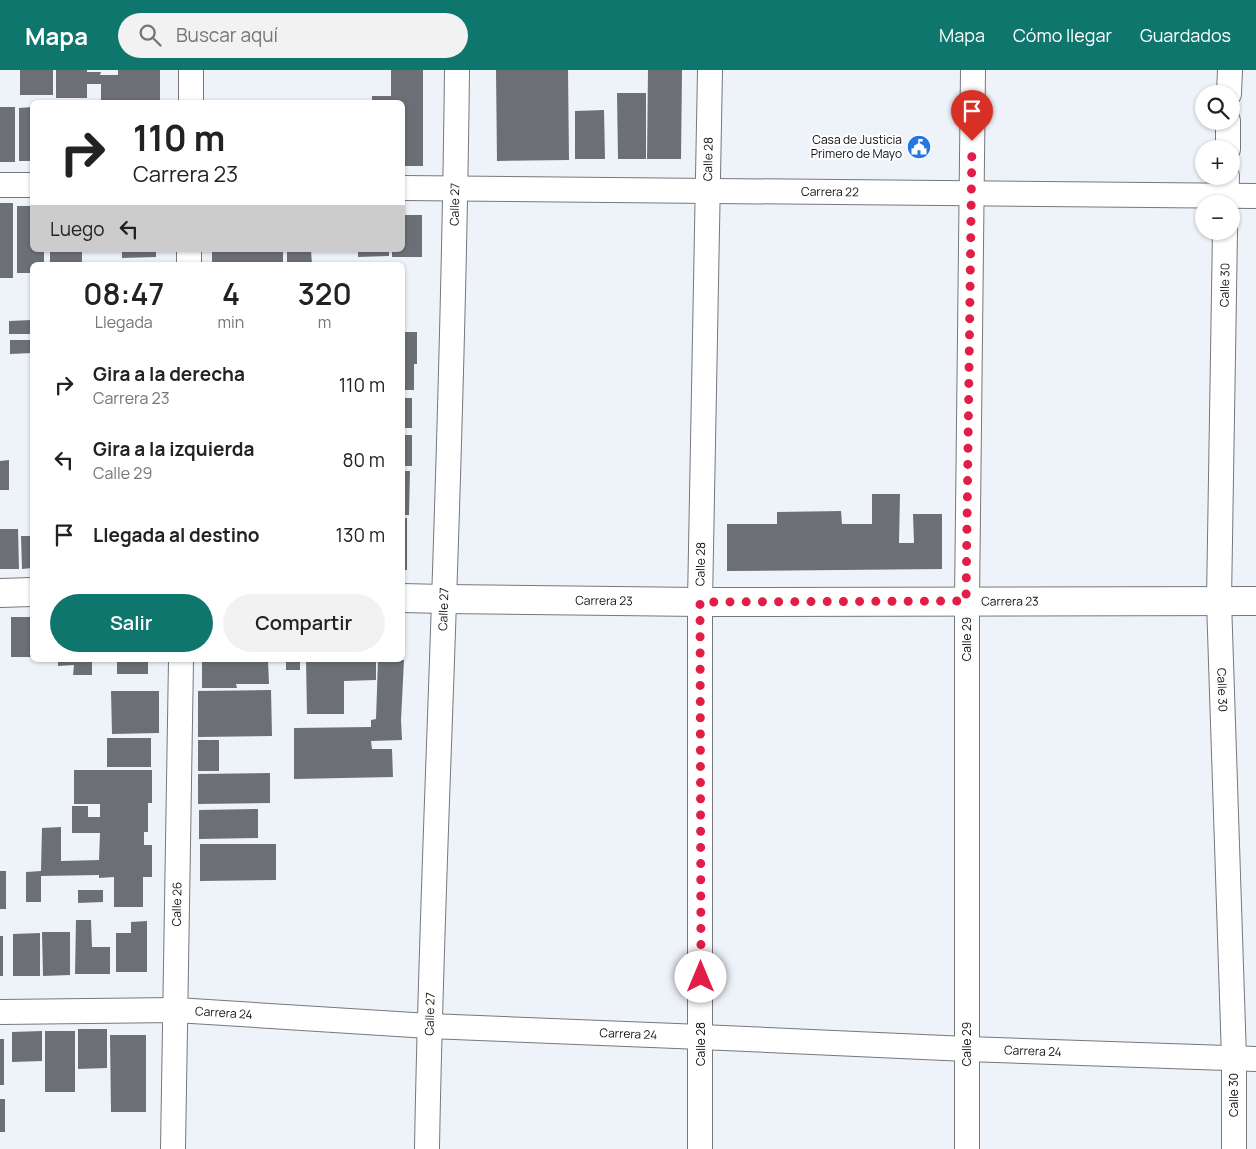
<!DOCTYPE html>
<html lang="es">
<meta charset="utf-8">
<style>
:root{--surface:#fff;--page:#f2f2f2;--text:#222;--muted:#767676;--accent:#0f766e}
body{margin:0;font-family:Manrope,sans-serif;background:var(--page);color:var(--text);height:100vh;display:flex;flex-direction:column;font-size:19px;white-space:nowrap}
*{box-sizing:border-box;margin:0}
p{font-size:16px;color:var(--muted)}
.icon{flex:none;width:28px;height:28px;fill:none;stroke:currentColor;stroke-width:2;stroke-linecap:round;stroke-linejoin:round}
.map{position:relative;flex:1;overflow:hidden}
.side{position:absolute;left:30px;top:192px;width:375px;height:400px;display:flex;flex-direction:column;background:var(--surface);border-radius:8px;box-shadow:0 1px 4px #0004}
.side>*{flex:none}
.hud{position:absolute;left:30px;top:30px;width:375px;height:152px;border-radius:8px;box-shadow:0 1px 4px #0004;background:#fff;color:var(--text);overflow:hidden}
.controls{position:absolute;left:1195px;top:15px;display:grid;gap:10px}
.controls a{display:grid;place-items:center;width:45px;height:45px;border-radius:50%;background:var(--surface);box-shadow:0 1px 4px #0004;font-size:25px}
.pin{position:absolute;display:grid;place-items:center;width:42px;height:42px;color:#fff;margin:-51px -21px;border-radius:50% 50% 50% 0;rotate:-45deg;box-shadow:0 0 5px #0007}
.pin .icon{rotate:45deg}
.me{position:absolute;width:55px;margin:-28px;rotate:0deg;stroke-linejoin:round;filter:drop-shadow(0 0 4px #0008)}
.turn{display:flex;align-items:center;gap:18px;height:105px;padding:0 20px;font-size:22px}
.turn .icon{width:65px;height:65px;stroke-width:2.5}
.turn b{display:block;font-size:35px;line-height:42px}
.then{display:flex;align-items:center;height:48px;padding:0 20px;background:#0003;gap:10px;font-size:19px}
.eta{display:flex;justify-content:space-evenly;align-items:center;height:85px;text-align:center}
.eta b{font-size:30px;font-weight:600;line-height:35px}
.button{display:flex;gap:10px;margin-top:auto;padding:10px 20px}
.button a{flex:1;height:58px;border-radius:30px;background:var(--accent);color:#fff;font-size:20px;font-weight:600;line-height:58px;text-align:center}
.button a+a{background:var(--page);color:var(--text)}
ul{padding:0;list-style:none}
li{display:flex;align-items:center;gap:15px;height:75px;padding:0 20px}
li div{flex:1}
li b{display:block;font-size:19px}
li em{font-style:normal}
header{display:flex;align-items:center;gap:30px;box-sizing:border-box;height:70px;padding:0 25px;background:var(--accent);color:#fff}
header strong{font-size:24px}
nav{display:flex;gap:28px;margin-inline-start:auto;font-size:18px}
.search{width:350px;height:45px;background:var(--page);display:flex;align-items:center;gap:12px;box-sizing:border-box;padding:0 18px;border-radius:28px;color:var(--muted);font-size:19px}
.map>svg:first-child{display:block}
.building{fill:#6c7076}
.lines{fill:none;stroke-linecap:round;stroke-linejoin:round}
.street-casing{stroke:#74787e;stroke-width:26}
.secondary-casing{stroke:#74787e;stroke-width:30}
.street{stroke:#fff;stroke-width:24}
.secondary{stroke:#fff;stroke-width:28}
.route{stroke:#e11d48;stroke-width:9;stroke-dasharray:0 16.2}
.labels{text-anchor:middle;stroke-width:4;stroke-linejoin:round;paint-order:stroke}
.poi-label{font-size:12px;fill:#0f1113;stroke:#fff;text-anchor:end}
.street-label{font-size:12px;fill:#0f1113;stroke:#fff}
</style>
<header>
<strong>Mapa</strong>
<div class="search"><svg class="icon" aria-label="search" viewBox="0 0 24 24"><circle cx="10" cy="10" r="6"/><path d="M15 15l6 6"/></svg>Buscar aquí</div>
<nav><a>Mapa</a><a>Cómo llegar</a><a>Guardados</a></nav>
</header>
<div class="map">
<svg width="1256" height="1079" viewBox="0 0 1256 1079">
<rect width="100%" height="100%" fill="#eef3fa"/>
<path class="building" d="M 20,0 L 53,0 L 53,25 L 20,25 Z
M 56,0 L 87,0 L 87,2 L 101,2 L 100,5 L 118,5 L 118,0 L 160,0 L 160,32 L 101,32 L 101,14 L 87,14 L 87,28 L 56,28 Z
M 391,0 L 423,0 L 423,96 L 402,96 L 402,32 L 372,32 L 372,26 L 391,26 Z
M 496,0 L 568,0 L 569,90 L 497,91 Z
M 648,0 L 682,0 L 681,89 L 647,89 Z
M 617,23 L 646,23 L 646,89 L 618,89 Z
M 0,37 L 15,37 L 15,92 L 0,92 Z
M 32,37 L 32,91 L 19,91 L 19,38 Z
M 604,40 L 605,89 L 575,89 L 575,41 Z
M 0,133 L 13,133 L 13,208 L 0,208 Z
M 17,136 L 32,136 L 32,180 L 44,180 L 44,195 L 32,195 L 32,203 L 17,203 Z
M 402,145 L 422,145 L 422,187 L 392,187 L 392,180 L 402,180 Z
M 50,180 L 82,180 L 82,195 L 50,195 Z
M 122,180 L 156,180 L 156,187 L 122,188 Z
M 212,180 L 283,180 L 283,195 L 212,195 Z
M 287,180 L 311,180 L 312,195 L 287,195 Z
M 358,180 L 389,180 L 389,186 L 358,187 Z
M 32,250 L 32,264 L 9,264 L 9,251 Z
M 402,262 L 417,262 L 417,294 L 414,294 L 414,320 L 402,320 Z
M 10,270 L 32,270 L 32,283 L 10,284 Z
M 402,328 L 412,328 L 412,358 L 402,358 Z
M 402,365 L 412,365 L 412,396 L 402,396 Z
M 9,390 L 9,420 L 0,420 L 0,391 Z
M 402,401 L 410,401 L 409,445 L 402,445 Z
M 872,424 L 900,424 L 899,473 L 914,473 L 913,444 L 942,444 L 942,499 L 727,501 L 727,454 L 777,454 L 777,442 L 841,441 L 842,454 L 872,454 Z
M 402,448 L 407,448 L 407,500 L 402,500 Z
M 0,459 L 18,459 L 19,499 L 0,499 Z
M 21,466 L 32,466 L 32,498 L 22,499 Z
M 11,547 L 31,547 L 31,551 L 32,551 L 32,587 L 11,587 Z
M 58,590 L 92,590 L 92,605 L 73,605 L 74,595 L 58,596 Z
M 117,590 L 148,590 L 148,604 L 117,604 Z
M 202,590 L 268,590 L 269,614 L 236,614 L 237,618 L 202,618 Z
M 286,590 L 300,590 L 300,600 L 286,600 Z
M 306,590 L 376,590 L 376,610 L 344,611 L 344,644 L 307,644 Z
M 378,590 L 404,590 L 401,650 L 402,670 L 371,671 L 372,679 L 392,679 L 393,707 L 294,709 L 294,658 L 371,657 L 371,650 L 376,649 Z
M 271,620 L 272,666 L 198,667 L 198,621 Z
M 111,621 L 159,621 L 159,663 L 112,664 Z
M 107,668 L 151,668 L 151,697 L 107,697 Z
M 198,670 L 219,670 L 219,701 L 198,701 Z
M 74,700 L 152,700 L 152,733 L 148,733 L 148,762 L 144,762 L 144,775 L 152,775 L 152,807 L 143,807 L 143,837 L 114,837 L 114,807 L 99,808 L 99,805 L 41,806 L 41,832 L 26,832 L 26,802 L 41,801 L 42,758 L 61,757 L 61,791 L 99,790 L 100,763 L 72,763 L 72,736 L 88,736 L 88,747 L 100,747 L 100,734 L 74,734 Z
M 270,703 L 270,733 L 198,734 L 198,704 Z
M 258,739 L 258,768 L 199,769 L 199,740 Z
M 200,774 L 276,774 L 276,810 L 200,811 Z
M 0,801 L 6,801 L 6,839 L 0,839 Z
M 78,820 L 103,820 L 103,832 L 78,833 Z
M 76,850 L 91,850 L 92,877 L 110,877 L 110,904 L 75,904 Z
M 147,851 L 147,902 L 116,902 L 116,863 L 131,863 L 131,852 Z
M 42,862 L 70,862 L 70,905 L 43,906 Z
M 40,863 L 40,906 L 13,906 L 13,864 Z
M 0,866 L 3,866 L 3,906 L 0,906 Z
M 78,959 L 107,959 L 107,998 L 78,999 Z
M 42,961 L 42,991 L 12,992 L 12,962 Z
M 45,961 L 75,961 L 75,1022 L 45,1022 Z
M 110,965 L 146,965 L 146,1042 L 111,1042 Z
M 0,969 L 4,969 L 4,1015 L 0,1015 Z
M 0,1029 L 5,1029 L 5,1062 L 0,1062 Z"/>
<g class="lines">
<g class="street-casing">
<g id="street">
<path d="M 1229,24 L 1230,0"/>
<path d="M 191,32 L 191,0"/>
<path d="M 1228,79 L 1228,51"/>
<path d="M 0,115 L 32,115"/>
<path id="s1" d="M 402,118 L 1256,126"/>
<path d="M 1226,134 L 1227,106"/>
<path id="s2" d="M 1225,161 L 1219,531 L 1234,988 L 1234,1079"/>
<path d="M 189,195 L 189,180"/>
<path id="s3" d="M 0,942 L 176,940 L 429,956 L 701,967 L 967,979 L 1256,989"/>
<path id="s4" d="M 173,1079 L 181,590"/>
<path id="s5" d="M 427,1079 C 430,896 438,714 444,531 C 450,354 455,177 457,0"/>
<path id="s6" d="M 700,1079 L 700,532 L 710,0"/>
<path d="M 967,1079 L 967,531 L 973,0"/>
</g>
</g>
<g class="secondary-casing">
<g id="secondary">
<path d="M 0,523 L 32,522"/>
<path id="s7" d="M 402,528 L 444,529 L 700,532 L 1256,531"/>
</g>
</g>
<use href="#street" class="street"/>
<use href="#secondary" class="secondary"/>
</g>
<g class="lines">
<path class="route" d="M 701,907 L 700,532 L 966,531 L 972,71"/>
</g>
<defs>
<g id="civic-disc" transform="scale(1.25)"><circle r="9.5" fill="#2675e0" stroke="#fff"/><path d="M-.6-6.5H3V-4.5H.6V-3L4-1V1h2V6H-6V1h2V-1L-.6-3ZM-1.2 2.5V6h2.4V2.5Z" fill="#fff"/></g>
</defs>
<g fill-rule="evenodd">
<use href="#civic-disc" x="919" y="77"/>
</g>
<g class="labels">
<g class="poi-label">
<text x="902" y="74">Casa de Justicia<tspan x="902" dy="14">Primero de Mayo</tspan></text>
</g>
<g class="street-label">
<text dy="4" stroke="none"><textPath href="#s6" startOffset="990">Calle 28</textPath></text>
<text dy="4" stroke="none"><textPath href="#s1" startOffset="428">Carrera 22</textPath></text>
<text dy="4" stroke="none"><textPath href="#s5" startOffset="945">Calle 27</textPath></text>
<text transform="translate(1225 215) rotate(-89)" y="4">Calle 30</text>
<text dy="4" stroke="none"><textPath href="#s6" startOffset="585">Calle 28</textPath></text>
<text dy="4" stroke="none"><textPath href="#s7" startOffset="202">Carrera 23</textPath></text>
<text dy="4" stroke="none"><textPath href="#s7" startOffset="608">Carrera 23</textPath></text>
<text dy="4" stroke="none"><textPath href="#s5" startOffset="540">Calle 27</textPath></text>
<text transform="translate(967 569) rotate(-90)" y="4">Calle 29</text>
<text dy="4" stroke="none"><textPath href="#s2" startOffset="459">Calle 30</textPath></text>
<text dy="4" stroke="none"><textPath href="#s4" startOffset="245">Calle 26</textPath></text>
<text dy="4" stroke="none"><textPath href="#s3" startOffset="224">Carrera 24</textPath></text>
<text dy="4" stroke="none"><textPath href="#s5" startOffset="135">Calle 27</textPath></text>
<text dy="4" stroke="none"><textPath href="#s3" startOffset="629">Carrera 24</textPath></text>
<text transform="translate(701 974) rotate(-90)" y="4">Calle 28</text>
<text transform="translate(967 974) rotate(-90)" y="4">Calle 29</text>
<text dy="4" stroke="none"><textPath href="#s3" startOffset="1034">Carrera 24</textPath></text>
<text transform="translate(1234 1025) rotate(-90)" y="4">Calle 30</text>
</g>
</g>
</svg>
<div class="controls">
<a><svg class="icon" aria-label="search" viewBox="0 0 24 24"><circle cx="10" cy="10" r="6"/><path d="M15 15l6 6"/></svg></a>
<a>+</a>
<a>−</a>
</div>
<div class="pin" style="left:972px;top:71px;background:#d93025"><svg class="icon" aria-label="arrive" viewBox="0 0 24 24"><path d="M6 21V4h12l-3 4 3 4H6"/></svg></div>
<svg class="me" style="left:701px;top:907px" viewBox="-20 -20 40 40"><circle r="19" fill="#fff"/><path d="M0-13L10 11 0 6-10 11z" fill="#e11d48"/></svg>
<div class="hud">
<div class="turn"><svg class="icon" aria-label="right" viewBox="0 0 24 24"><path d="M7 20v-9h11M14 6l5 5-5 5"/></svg><div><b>110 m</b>Carrera 23</div></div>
<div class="then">Luego<svg class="icon" aria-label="left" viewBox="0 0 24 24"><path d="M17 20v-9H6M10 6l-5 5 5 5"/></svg></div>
</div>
<section class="side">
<div class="eta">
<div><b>08:47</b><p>Llegada</p></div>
<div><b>4</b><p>min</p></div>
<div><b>320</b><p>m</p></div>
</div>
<ul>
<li><svg class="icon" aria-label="right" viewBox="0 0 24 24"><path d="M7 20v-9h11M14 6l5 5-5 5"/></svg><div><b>Gira a la derecha</b><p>Carrera 23</p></div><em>110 m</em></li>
<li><svg class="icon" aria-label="left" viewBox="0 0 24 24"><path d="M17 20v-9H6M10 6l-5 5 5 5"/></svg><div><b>Gira a la izquierda</b><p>Calle 29</p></div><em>80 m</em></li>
<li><svg class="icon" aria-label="arrive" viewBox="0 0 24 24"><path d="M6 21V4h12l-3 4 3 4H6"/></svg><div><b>Llegada al destino</b></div><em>130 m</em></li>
</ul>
<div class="button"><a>Salir</a><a>Compartir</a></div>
</section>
</div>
